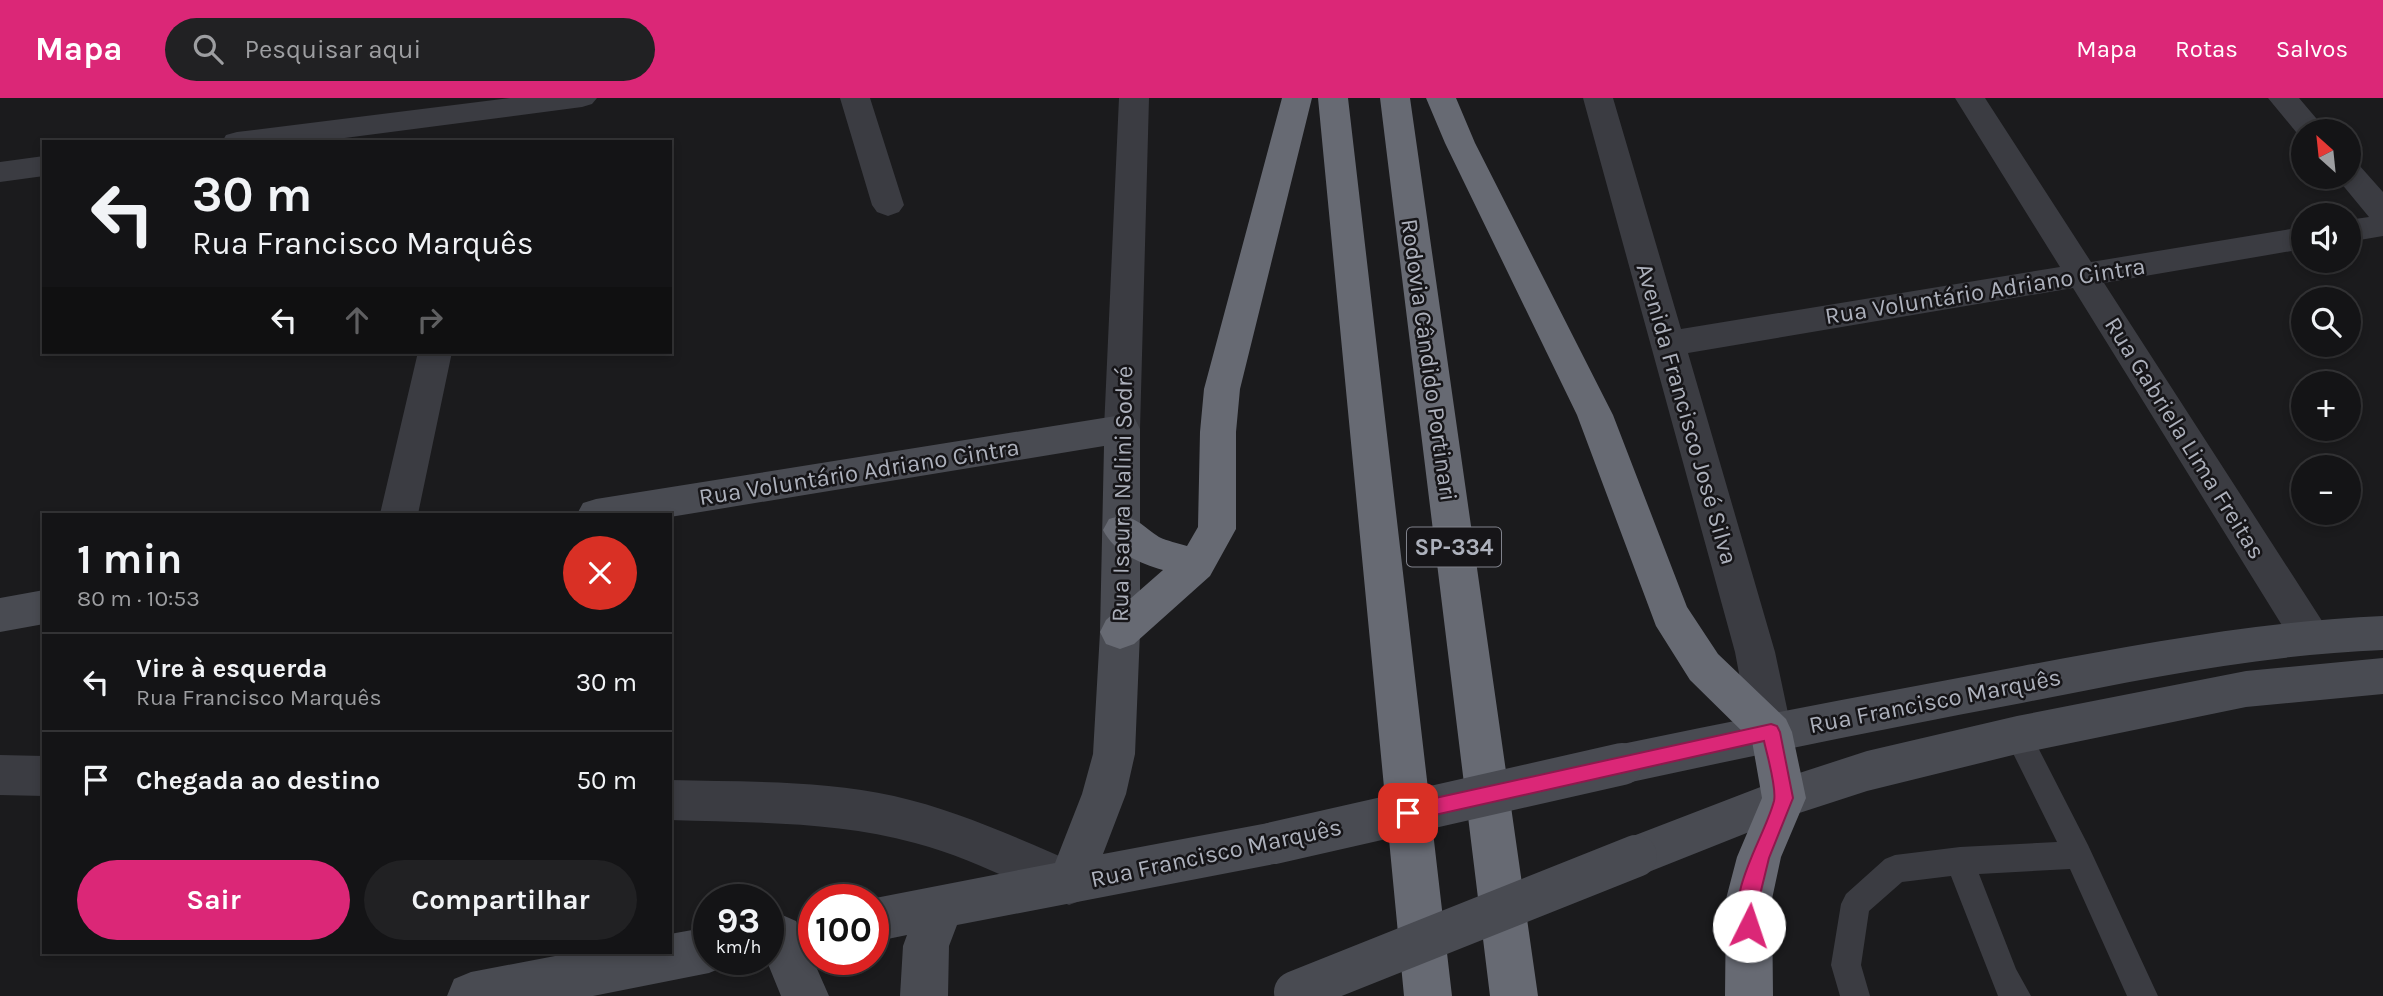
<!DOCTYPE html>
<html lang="pt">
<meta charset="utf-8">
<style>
:root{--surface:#141416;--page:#212123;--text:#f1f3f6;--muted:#9d9ea1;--line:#333335;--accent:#db2777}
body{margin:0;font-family:Karla,sans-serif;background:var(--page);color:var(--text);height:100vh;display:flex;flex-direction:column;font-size:26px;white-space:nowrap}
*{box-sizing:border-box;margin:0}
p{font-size:23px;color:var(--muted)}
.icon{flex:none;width:38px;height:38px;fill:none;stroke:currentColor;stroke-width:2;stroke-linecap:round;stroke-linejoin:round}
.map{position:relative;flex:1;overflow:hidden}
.drawer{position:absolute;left:42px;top:415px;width:630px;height:441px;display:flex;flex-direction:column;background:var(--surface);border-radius:0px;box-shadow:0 4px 10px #0003,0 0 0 2px var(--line)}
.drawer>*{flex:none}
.hud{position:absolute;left:42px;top:42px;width:630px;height:214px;border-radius:0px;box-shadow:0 4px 10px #0003,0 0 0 2px var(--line);background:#141416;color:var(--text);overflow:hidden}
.needle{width:46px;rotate:333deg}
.tools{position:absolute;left:2291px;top:21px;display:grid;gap:14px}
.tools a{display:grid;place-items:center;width:70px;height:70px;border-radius:50%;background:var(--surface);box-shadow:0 4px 10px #0003,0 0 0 2px var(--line);font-size:35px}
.speed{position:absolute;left:693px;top:786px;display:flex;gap:14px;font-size:35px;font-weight:700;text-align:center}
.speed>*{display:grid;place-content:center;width:91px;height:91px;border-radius:50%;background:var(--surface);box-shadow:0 4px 10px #0003,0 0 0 2px var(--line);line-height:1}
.speed small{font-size:18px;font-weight:400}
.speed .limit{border:10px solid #d22;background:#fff;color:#111}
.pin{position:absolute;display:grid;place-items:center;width:60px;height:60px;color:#fff;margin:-30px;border-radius:14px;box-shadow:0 4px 10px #0006}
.me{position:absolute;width:77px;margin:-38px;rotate:4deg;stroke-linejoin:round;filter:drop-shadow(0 0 5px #0008)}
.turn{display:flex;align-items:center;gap:24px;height:147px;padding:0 35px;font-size:32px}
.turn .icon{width:91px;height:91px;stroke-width:2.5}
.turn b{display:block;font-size:49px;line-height:60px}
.lanes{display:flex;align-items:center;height:66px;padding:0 35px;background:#0003;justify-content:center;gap:35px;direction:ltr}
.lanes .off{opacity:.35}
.round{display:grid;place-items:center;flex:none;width:74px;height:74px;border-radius:37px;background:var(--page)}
.headline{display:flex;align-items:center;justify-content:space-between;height:119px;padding:0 35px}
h1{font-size:42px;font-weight:700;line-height:52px}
.action{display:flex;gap:14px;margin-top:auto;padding:14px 35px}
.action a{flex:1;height:80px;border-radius:42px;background:var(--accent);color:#fff;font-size:28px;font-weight:700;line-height:80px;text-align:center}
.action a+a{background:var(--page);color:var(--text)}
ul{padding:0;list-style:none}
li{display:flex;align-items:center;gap:21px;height:98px;padding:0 35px;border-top:2px solid var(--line)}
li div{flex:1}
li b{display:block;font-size:26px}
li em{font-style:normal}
header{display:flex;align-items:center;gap:42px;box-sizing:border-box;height:98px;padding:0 35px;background:var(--accent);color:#fff}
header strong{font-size:33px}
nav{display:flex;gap:38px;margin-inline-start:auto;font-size:24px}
.search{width:490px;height:63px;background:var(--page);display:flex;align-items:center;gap:18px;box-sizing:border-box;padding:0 24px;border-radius:38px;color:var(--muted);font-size:26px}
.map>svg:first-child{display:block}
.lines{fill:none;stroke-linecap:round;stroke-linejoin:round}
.lane{fill:#3b3c42;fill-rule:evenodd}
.street{fill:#3b3c42;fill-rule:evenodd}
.secondary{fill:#494b52;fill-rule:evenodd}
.highway{fill:#676a73;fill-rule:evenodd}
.secondary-bridge{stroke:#494b52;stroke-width:42}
.route{fill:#db2777;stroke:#8e194d;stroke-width:2}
.labels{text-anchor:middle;stroke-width:5;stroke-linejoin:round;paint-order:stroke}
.shield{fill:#161518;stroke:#80828b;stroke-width:2}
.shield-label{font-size:23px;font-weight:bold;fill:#adb1bc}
.street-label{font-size:24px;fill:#adb1bc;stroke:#161518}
</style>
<header>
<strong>Mapa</strong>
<div class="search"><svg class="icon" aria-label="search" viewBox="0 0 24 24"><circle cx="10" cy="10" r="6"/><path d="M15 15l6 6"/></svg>Pesquisar aqui</div>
<nav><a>Mapa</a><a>Rotas</a><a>Salvos</a></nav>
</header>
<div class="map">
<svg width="2383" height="898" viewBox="0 0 2383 898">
<rect width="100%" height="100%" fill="#1b1b1d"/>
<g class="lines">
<path class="lane" d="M 2017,625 L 2027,628 L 2088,747 L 2158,898 L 2127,898 L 2070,771 L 1979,776 L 2016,871 L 2031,898 L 1998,898 L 1951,778 L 1902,784 L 1869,813 L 1861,867 L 1870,898 L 1840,898 L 1831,867 L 1841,806 L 1846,796 L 1885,761 L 1895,757 L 1960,749 L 2057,744 L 2004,637 L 2007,628 Z"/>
<path class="street" d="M 510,0 L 597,0 L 592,6 L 582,9 L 314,44 L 222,44 L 226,37 L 237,34 Z
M 840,0 L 870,0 L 904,107 L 899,114 L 888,118 L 877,114 L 872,107 Z
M 1119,0 L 1149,0 L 1140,331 L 1135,341 L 1122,345 L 1109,341 L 1104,331 Z
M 1583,0 L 1613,0 L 1681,231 L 2060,169 L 1955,0 L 1985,0 L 2091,164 L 2303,129 L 2303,151 L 2104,185 L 2324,526 L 2330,538 L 2324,550 L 2310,555 L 2296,550 L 2073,190 L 1688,255 L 1775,554 L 1792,634 L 1786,647 L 1771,653 L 1756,647 L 1750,634 L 1735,554 Z
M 2268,0 L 2299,0 L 2327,33 L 2303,33 L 2301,40 Z
M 44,58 L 44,78 L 0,84 L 0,64 Z
M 2348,64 L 2359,67 L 2383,94 L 2383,138 L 2348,144 L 2348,122 L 2369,119 L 2336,79 L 2348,79 Z
M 418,254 L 452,254 L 418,416 L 380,416 Z
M 0,657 L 44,658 L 44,698 L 0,697 Z
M 670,682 C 745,684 821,682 894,698 C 961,713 1023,743 1085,769 L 1092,785 L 1085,801 L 1069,807 C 1018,786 969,759 915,745 C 835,723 752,725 670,722 Z"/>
<path class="secondary" d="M 1122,317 L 1135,321 L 1140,331 L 1140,534 L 1135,656 L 1126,696 L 1103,756 L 1274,724 L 1290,730 L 1296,745 L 1290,760 L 1274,766 L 957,827 L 949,848 L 948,898 L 900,898 L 903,848 L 907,837 L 873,844 L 873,802 L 865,802 L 1055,765 L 1082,696 L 1093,656 L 1100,534 L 1104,348 L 670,419 L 670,416 L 577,416 L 583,405 L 596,401 Z
M 44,492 L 44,526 L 0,534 L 0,500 Z
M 2383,518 L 2383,552 C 2259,557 2143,581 2022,605 C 1888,630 1755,657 1622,686 L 1607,680 L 1601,666 L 1607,652 L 1622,646 C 1755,618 1888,593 2022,568 C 2142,546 2260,523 2383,518 Z
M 2383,560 L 2383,596 L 2246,609 L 2017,656 L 1867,693 L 1787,719 L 1636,779 L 1620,773 L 1614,758 L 1620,743 L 1784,680 L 1867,653 L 2017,618 L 2246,573 Z
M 780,816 L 796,823 L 829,898 L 781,898 L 766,861 L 768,861 L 768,821 Z
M 709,829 L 709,861 L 729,861 L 726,868 L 709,875 L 593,898 L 447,898 L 454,881 L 471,874 L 576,854 L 670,854 L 670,836 Z"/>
<path class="highway" d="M 1282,0 L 1312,0 L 1240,291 L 1236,334 L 1236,431 L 1210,478 L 1134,546 L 1120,551 L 1106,546 L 1100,534 L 1106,522 L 1163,472 C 1139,465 1115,455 1103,432 L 1109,421 C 1132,413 1141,427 1159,439 C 1167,443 1178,445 1187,448 L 1198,429 L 1200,334 L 1204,291 Z
M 1318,0 L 1348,0 L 1452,898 L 1404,898 Z
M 1380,0 L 1410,0 L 1538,898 L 1490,898 Z
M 1426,0 L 1456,0 L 1475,45 L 1613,317 L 1687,509 L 1718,556 L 1786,621 L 1792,634 L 1806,700 L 1781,759 L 1772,801 L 1773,898 L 1725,898 L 1726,801 L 1737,759 L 1762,700 L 1752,643 L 1690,582 L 1656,528 L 1577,317 L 1445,45 Z"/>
<path class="secondary-bridge" d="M 1274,745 L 1622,666
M 1295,894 L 1636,758"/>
</g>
<path class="route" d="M 1771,626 L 1777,628 L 1780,634 L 1793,700 L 1769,760 L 1759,801 L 1758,828 L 1756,835 L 1749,837 L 1742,835 C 1725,794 1764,741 1774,703 C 1777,690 1767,657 1764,643 L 1408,723 L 1401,721 L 1399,715 L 1401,709 L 1408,706 Z"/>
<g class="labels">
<rect class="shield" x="1407" y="429.5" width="94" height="39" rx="5"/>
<g class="shield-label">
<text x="1454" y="457">SP-334</text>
</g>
<g class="street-label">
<text transform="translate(1985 193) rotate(-9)" y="8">Rua Voluntário Adriano Cintra</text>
<text transform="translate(1429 262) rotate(82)" y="8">Rodovia Cândido Portinari</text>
<text transform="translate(1687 316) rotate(74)" y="8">Avenida Francisco José Silva</text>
<text transform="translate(2185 340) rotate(58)" y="8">Rua Gabriela Lima Freitas</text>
<text transform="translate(859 374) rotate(-9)" y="8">Rua Voluntário Adriano Cintra</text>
<text transform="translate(1122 396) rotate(-89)" y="8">Rua Isaura Nalini Sodré</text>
<text transform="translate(1935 603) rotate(-11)" y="8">Rua Francisco Marquês</text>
<text transform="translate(1216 755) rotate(-12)" y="8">Rua Francisco Marquês</text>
</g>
</g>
</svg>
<div class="tools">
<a><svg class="needle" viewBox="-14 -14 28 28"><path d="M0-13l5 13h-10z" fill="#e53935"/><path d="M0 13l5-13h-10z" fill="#9d9ea1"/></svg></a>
<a><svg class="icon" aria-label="sound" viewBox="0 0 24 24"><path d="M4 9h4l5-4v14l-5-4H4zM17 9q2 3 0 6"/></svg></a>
<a><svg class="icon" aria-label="search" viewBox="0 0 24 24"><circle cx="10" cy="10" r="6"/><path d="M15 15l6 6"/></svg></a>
<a>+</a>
<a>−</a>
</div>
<div class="speed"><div>93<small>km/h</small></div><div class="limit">100</div></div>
<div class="pin" style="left:1408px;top:715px;background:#d93025"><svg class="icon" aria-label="arrive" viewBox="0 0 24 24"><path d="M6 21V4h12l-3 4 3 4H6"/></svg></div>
<svg class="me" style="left:1749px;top:828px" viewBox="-20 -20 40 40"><circle r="19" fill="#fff"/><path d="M0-13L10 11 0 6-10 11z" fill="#db2777"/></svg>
<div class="hud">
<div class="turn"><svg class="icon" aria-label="left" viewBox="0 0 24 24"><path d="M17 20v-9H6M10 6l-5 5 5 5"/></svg><div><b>30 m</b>Rua Francisco Marquês</div></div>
<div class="lanes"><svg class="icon" aria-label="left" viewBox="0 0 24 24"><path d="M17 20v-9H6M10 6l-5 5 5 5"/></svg><svg class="icon off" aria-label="ahead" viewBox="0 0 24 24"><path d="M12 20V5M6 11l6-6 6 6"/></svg><svg class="icon off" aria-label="right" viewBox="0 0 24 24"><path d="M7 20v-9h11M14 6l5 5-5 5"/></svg></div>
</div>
<section class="drawer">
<div class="headline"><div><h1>1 min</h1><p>80 m · 10:53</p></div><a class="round" style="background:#d93025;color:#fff"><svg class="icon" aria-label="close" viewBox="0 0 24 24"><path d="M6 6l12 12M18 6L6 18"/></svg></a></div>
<ul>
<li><svg class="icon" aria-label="left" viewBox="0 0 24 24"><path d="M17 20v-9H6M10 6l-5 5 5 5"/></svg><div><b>Vire à esquerda</b><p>Rua Francisco Marquês</p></div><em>30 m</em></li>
<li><svg class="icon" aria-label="arrive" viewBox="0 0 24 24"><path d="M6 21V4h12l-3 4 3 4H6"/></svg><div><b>Chegada ao destino</b></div><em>50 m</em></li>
</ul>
<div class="action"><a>Sair</a><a>Compartilhar</a></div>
</section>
</div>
